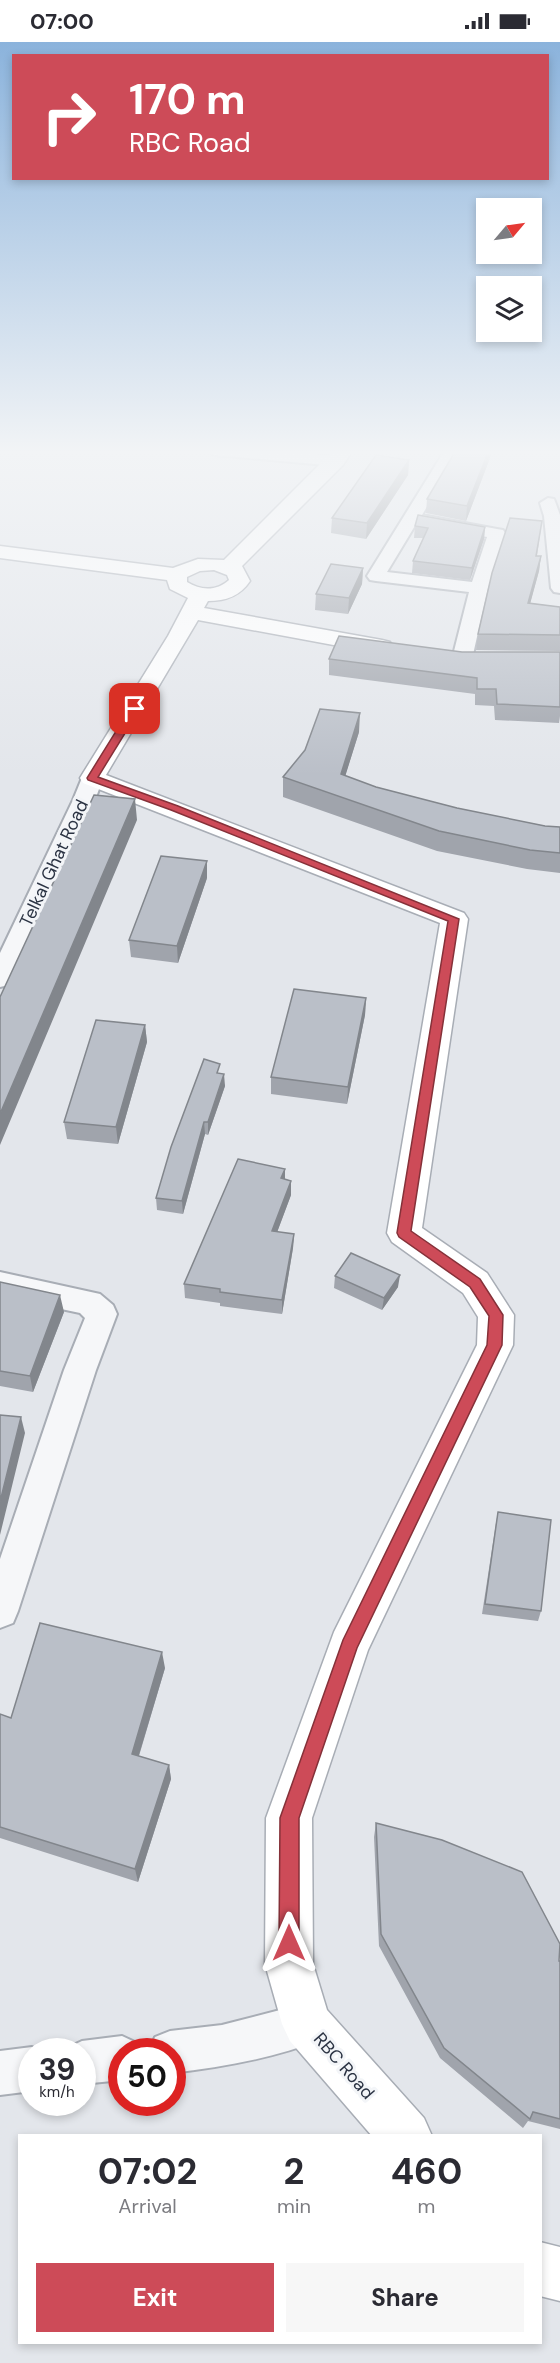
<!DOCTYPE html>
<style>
:root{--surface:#fff;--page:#f7f7f7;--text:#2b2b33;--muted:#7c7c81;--accent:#cd4b58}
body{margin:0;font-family:"DM Sans",sans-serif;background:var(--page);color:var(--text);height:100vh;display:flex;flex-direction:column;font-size:22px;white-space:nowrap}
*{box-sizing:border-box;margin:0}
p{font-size:20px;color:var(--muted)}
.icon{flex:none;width:33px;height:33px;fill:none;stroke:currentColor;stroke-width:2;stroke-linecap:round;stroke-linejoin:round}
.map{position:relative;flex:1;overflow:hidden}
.side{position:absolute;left:18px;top:2092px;width:524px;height:210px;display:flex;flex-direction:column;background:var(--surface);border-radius:0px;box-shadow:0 3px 9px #0003}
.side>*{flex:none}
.guide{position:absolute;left:12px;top:12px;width:537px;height:126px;border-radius:0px;box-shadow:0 3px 9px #0003;background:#cd4b58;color:#fff;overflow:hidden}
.needle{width:39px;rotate:61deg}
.tools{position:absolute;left:476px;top:156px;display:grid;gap:12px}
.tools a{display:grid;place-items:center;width:66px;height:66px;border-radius:0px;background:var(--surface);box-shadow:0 3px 9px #0003;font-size:30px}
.speed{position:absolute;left:18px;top:1996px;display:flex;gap:12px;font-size:30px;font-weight:700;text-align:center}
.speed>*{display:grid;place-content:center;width:78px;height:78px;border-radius:50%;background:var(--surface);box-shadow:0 3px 9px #0003;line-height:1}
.speed small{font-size:15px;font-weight:400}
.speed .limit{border:9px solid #d22;background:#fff;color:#111}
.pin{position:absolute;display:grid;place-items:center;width:51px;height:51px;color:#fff;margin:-26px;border-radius:12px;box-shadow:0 3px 9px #0006}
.me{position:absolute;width:66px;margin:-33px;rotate:0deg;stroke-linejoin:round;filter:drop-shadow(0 0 4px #0008)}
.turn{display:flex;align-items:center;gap:21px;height:126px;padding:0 18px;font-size:27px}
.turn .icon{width:78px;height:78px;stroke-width:2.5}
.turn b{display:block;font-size:42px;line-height:51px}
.eta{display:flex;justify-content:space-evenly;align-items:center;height:102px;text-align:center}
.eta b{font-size:36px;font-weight:700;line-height:42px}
.cta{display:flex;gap:12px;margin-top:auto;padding:12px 18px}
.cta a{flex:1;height:69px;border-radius:0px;background:var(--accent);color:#fff;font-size:24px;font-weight:700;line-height:69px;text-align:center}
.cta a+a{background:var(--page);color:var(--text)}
.status{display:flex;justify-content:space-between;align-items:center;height:42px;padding:0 30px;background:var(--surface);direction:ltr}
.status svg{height:16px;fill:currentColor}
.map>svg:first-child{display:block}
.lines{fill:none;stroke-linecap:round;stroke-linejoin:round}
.minor-casing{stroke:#a8adb5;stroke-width:4}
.secondary-casing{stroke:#a8adb5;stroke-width:3}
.minor{fill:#f6f7f9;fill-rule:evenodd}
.secondary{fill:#fff;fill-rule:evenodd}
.wall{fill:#a0a4ac}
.shaded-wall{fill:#82868c}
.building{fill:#babfc8;stroke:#82868c;stroke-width:1.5}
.route{fill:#cd4b58;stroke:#853139;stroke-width:1.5}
.labels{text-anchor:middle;stroke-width:6;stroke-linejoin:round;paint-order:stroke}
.street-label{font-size:18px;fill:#2b3343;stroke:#f3f5f8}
</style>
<div class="status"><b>07:00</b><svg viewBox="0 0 49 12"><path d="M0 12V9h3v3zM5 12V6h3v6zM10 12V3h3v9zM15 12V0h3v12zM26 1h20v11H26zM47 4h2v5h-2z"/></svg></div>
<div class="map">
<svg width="560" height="2321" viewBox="0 0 560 2321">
<rect width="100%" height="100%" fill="#e3e6eb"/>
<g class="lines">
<g class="minor-casing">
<path id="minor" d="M 206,408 L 272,408 L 336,414 L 344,419 L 336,424 L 214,413 Z
M 445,408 L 461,408 L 422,473 L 497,487 L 503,488 L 506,492 L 488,546 L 472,617 L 469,621 L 455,621 L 452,617 L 469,550 L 376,539 L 370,538 L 367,534 ZM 416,482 L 487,495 L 472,540 L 387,530 Z
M 548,456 L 554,457 L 560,473 L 560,551 L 554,550 L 551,546 L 544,474 L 540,461 Z
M 92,730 L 100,731 L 103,736 L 95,758 L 12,937 L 9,943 L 0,945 L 0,911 L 73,758 L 84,731 Z
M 0,1230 L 100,1252 L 113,1263 L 117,1272 L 96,1328 L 18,1569 L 13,1581 L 0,1586 L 0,1517 L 64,1328 L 85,1276 L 80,1271 L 0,1254 Z
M 307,1961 L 322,1967 L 328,1982 L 322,1997 C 275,2016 223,2025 172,2031 L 172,2010 L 149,2010 L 155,1995 L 170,1989 L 222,1983 Z
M 122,1994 L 137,2001 L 141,2010 L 122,2010 L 122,2038 L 82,2042 L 82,2010 L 65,2010 L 67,2006 L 82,1999 Z
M 32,2005 L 43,2010 L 32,2010 L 32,2049 L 0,2053 L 0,2009 Z"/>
</g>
<g class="secondary-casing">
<path id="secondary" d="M 334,408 L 353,408 L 343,423 L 242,524 L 250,539 C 240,554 226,559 208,559 L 204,566 L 382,598 L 390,600 L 393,605 L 390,610 L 382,612 L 198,578 L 106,733 L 464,871 L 468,877 L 422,1186 L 487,1231 L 514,1273 L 513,1303 L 368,1608 L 312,1776 L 313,1922 L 327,1968 L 424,2076 L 432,2094 L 372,2094 L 290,1999 L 282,1982 L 265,1922 L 266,1776 L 334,1590 L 477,1303 L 478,1275 L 463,1251 L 392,1200 L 387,1191 L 440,881 L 83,741 L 80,736 L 168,594 L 188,556 L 170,547 L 167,538 L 0,516 L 0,504 L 173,526 L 198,517 L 224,518 ZM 214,528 L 227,533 L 229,538 C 217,549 201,549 187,540 L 187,535 L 200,529 Z
M 540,2200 L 560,2205 L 560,2259 L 540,2254 Z"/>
</g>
<use href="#minor" class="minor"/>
<use href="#secondary" class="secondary"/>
</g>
<path class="wall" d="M 493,408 L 466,479 L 426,471 L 427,457 Z
M 409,418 L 408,433 L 366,497 L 331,491 L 332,476 Z
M 542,479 L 537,514 L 541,514 L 539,529 L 530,561 L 560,565 L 560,609 L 476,608 L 478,592 Z
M 415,484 L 485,485 L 484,497 L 470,538 L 412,531 L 413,519 L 423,496 L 414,496 Z
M 363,526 L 362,542 L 348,572 L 315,568 L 316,552 Z
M 462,610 L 560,610 L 560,674 L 559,681 L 495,678 L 494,664 L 475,663 L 475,652 L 329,633 L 329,617 Z
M 359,690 L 345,734 L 376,745 L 457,766 L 545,784 L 560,785 L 560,831 L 527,827 L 437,809 L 283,755 L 283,735 Z
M 207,836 L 178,921 L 131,915 L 129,898 Z
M 366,956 L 365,973 L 347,1062 L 271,1052 L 271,1035 Z
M 145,983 L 147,1000 L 118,1102 L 67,1097 L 64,1080 Z
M 220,1031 L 225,1044 L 208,1093 L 205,1092 L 183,1172 L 157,1168 L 156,1156 Z
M 285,1127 L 285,1137 L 291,1139 L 291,1153 L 277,1190 L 294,1192 L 293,1206 L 282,1272 L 220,1264 L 220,1261 L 185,1256 L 184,1242 Z
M 335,1234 L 398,1245 L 382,1268 L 334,1246 Z
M 0,1240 L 64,1270 L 33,1350 L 0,1344 Z
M 498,1470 L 541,1569 L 538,1579 L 482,1572 L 496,1481 Z
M 165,1626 L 139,1714 L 169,1723 L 171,1737 L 138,1840 L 0,1796 L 0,1672 L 11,1676 Z
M 376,1781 L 560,1919 L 560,2087 L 528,2079 L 523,2086 L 440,2016 L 379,1904 L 374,1795 Z"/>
<path class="shaded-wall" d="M 489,408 L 493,408 L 466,479 L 467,464 Z
M 409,418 L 408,433 L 366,497 L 367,481 Z
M 485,485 L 484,497 L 470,538 L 472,526 Z
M 541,514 L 539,529 L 526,577 L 528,561 Z
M 363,526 L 362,542 L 348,572 L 349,556 Z
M 360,671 L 359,690 L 340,751 L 341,732 Z
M 135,757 L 137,778 L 0,1103 L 0,1072 Z
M 207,819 L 207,836 L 178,921 L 177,904 Z
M 366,956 L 365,973 L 347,1062 L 348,1045 Z
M 145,983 L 147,1000 L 118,1102 L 116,1085 Z
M 224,1032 L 225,1044 L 208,1093 L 208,1080 Z
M 204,1080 L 205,1092 L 183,1172 L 182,1159 Z
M 285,1127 L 285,1141 L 281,1136 Z
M 291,1139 L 291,1153 L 272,1204 L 272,1189 Z
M 294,1192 L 293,1206 L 282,1272 L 282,1258 Z
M 400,1233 L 398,1245 L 382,1268 L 384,1256 Z
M 60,1253 L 64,1270 L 33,1350 L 30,1334 Z
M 21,1375 L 25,1391 L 0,1493 L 0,1460 Z
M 162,1610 L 165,1626 L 135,1726 L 132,1712 Z
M 169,1723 L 171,1737 L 138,1840 L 135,1827 Z"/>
<path class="building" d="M 456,408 L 489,408 L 467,464 L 427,457 Z
M 376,413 L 409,418 L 367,481 L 332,476 Z
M 418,473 L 485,485 L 472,526 L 413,519 L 428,486 L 415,484 Z
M 510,476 L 542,479 L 536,514 L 541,514 L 528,561 L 560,565 L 560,593 L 478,592 L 492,531 Z
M 331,522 L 363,526 L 349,556 L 316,552 Z
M 339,594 L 462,610 L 560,610 L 560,665 L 497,662 L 496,647 L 477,647 L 477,636 L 329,617 Z
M 320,667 L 360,671 L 341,732 L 376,745 L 457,766 L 545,784 L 560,785 L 560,811 L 530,808 L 439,789 L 283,735 L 305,708 Z
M 94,753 L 135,757 L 0,1072 L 0,955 Z
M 161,814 L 207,819 L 177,904 L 129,898 Z
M 294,947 L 366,956 L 348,1045 L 271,1035 Z
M 96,978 L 145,983 L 116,1085 L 64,1080 Z
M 204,1017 L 220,1022 L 217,1031 L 224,1032 L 208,1080 L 204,1080 L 182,1159 L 156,1156 L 171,1105 Z
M 238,1117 L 285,1127 L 281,1136 L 291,1139 L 272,1189 L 294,1192 L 282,1258 L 220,1250 L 220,1247 L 184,1242 Z
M 351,1211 L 400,1233 L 384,1256 L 335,1234 Z
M 0,1240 L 60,1253 L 30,1334 L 0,1329 Z
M 0,1373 L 21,1375 L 0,1460 Z
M 498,1470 L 551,1478 L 541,1569 L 485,1562 Z
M 40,1581 L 162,1610 L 132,1712 L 169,1723 L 135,1827 L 0,1785 L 0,1672 L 11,1676 Z
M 376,1781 L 442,1798 L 522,1830 L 560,1902 L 559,1919 L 560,1919 L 560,2077 L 533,2070 L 530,2077 L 444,2006 L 381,1892 Z"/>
<linearGradient id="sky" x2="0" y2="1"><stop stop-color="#8bb3dc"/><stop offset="0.56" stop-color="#f2f4f6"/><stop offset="1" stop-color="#f2f4f6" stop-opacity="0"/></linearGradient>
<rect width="560" height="733" fill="url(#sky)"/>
<path class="route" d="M 131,665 L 140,667 L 98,735 L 178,764 L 459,877 L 411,1189 L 480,1237 L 503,1273 L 502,1303 L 357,1606 L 299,1776 L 299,1901 L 296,1908 L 289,1911 L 282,1908 L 279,1901 L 280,1776 L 343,1598 L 487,1303 L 489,1274 L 470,1245 L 399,1195 L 397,1191 L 448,879 L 171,768 L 88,738 L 87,736 Z"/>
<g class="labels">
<g class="street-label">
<text transform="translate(54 821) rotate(-65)" y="6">Telkal Ghat Road</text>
<text transform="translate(344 2024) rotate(49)" y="6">RBC Road</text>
</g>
</g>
</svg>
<div class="tools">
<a><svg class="needle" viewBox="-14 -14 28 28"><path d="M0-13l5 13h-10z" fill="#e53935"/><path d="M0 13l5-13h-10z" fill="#7c7c81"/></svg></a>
<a><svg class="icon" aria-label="layers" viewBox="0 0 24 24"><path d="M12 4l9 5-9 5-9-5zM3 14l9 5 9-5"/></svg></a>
</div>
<div class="speed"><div>39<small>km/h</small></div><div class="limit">50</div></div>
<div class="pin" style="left:135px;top:667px;background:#d93025"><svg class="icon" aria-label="arrive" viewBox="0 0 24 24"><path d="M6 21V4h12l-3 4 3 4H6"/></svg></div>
<svg class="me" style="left:289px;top:1901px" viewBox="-20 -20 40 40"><path d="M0-17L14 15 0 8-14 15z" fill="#cd4b58" stroke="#fff" stroke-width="4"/></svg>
<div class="guide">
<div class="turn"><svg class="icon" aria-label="right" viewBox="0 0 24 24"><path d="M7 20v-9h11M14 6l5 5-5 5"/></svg><div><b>170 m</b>RBC Road</div></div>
</div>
<section class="side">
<div class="eta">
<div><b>07:02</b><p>Arrival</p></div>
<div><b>2</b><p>min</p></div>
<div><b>460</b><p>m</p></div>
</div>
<div class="cta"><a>Exit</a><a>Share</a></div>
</section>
</div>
